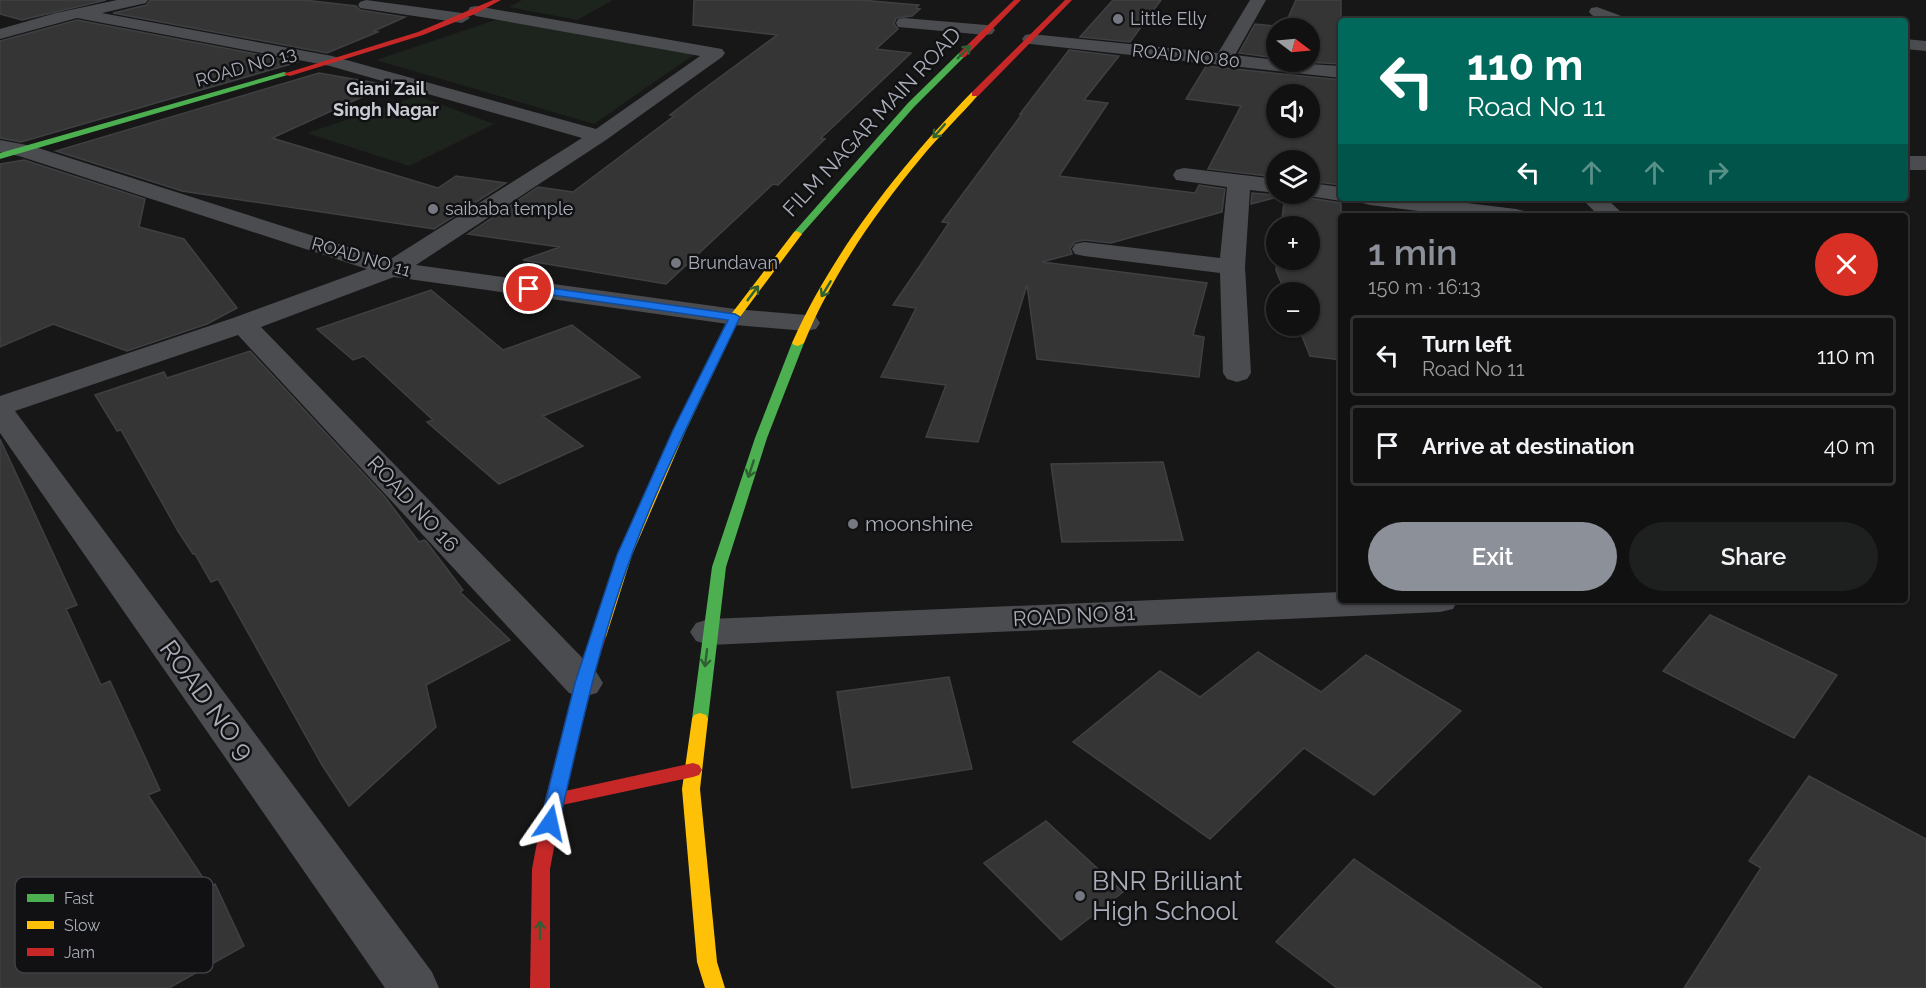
<!DOCTYPE html>
<meta charset="utf-8">
<style>
:root{--surface:#111;--page:#1e1f1f;--text:#f1f3f6;--muted:#9c9d9f;--line:#303131;--accent:#8c9099}
body{margin:0;font-family:Raleway,sans-serif;background:var(--page);color:var(--text);height:100vh;display:flex;flex-direction:column;font-size:22px;white-space:nowrap}
*{box-sizing:border-box;margin:0}
p{font-size:20px;color:var(--muted)}
.icon{flex:none;width:33px;height:33px;fill:none;stroke:currentColor;stroke-width:2;stroke-linecap:round;stroke-linejoin:round}
.map{position:relative;flex:1;overflow:hidden}
.side{position:absolute;left:1338px;top:213px;width:570px;height:390px;display:flex;flex-direction:column;background:var(--surface);border-radius:6px;box-shadow:0 2px 4px #0004,0 0 0 2px var(--line)}
.side>*{flex:none}
.top-card{position:absolute;left:1338px;top:18px;width:570px;height:183px;border-radius:6px;box-shadow:0 2px 4px #0004,0 0 0 2px var(--line);background:#00695c;color:#fff;overflow:hidden}
.needle{width:39px;rotate:106deg}
.controls{position:absolute;left:1266px;top:18px;display:grid;gap:12px}
.controls a{display:grid;place-items:center;width:54px;height:54px;border-radius:50%;background:var(--surface);box-shadow:0 2px 4px #0004,0 0 0 2px var(--line);font-size:30px}
.pin{position:absolute;display:grid;place-items:center;width:51px;height:51px;color:#fff;margin:-26px;border:3px solid #fff;border-radius:50%;box-shadow:0 2px 6px #0007}
.me{position:absolute;width:66px;margin:-33px;rotate:11deg;stroke-linejoin:round;filter:drop-shadow(0 0 4px #0008)}
.turn{display:flex;align-items:center;gap:21px;height:126px;padding:0 30px;font-size:27px}
.turn .icon{width:78px;height:78px;stroke-width:2.5}
.turn b{display:block;font-size:42px;line-height:51px}
.lanes{display:flex;align-items:center;height:57px;padding:0 30px;background:#0003;justify-content:center;gap:30px;direction:ltr}
.lanes .off{opacity:.35}
.round{display:grid;place-items:center;flex:none;width:63px;height:63px;border-radius:32px;background:var(--page)}
.headline{display:flex;align-items:center;justify-content:space-between;height:102px;padding:0 30px}
h1{font-size:36px;font-weight:600;line-height:45px;color:var(--accent)}
.button{display:flex;gap:12px;margin-top:auto;padding:12px 30px}
.button a{flex:1;height:69px;border-radius:36px;background:var(--accent);color:#fff;font-size:24px;font-weight:600;line-height:69px;text-align:center}
.button a+a{background:var(--page);color:var(--text)}
ul{padding:0;list-style:none}
li{display:flex;align-items:center;gap:18px;height:81px;margin:0 12px 9px;padding:0 18px;border:3px solid var(--line);border-radius:6px}
li div{flex:1}
li b{display:block;font-size:22px}
li em{font-style:normal}
.map>svg:first-child{display:block}
.green{fill:#1d241e}
.building{fill:#353536;stroke:#3f4043;stroke-width:1.5;fill-rule:evenodd}
.lines{fill:none;stroke-linecap:round;stroke-linejoin:round}
.street{fill:#4b4c50;fill-rule:evenodd}
.fast{fill:#4caf50;fill-rule:evenodd}
.slow{fill:#ffc107;fill-rule:evenodd}
.jam{fill:#c62828;fill-rule:evenodd}
.oneway{stroke:#2e6032}
.route{fill:#1a73e8;stroke:#114b97;stroke-width:1.5}
.poi-dot{fill:#757880;stroke:#111113;stroke-width:2}
.labels{text-anchor:middle;stroke-width:5;stroke-linejoin:round;paint-order:stroke}
.far-poi-label{font-size:18px;fill:#a8adb8;stroke:#111113;text-anchor:start}
.far-street-label{font-size:18px;fill:#a8adb8;stroke:#111113}
.far-neighbourhood-label{font-size:18px;font-weight:bold;fill:#c9ccd4;stroke:#111113}
.street-label{font-size:21px;fill:#a8adb8;stroke:#111113}
.poi-label{font-size:21px;fill:#a8adb8;stroke:#111113;text-anchor:start}
.near-street-label{font-size:26px;fill:#a8adb8;stroke:#111113}
.near-poi-label{font-size:26px;fill:#a8adb8;stroke:#111113;text-anchor:start}
.key{fill:#111113;stroke:#3e4045;stroke-width:1.5}
.key-label{font-size:16px;fill:#a8adb8}
</style>
<div class="map">
<svg width="1926" height="988" viewBox="0 0 1926 988">
<rect width="100%" height="100%" fill="#171717"/>
<path class="green" d="M 522,0 L 613,0 L 577,20 L 509,7 Z
M 498,19 L 699,51 L 594,124 L 376,60 Z
M 418,96 L 494,124 L 409,166 L 307,133 Z"/>
<path class="building" d="M 0,0 L 106,0 L 22,20 L 0,14 Z
M 150,0 L 304,0 L 356,6 L 360,10 L 405,17 L 374,31 L 378,32 L 327,53 L 113,13 L 147,5 Z
M 694,0 L 860,0 L 919,5 L 916,8 L 920,9 L 912,16 L 896,18 L 894,24 L 898,29 L 876,49 L 911,53 L 821,138 L 825,139 L 778,185 L 773,184 L 666,284 L 523,260 L 560,247 L 468,234 L 538,187 L 573,192 L 674,116 L 670,115 L 697,94 L 777,35 L 693,25 Z
M 1113,0 L 1161,0 L 1130,42 L 1080,37 Z
M 1296,0 L 1341,0 L 1341,64 L 1305,62 L 1310,62 L 1310,28 L 1276,28 L 1276,58 L 1239,53 L 1255,24 L 1284,27 Z
M 77,20 L 298,62 L 21,142 L 0,138 L 0,41 Z
M 1069,50 L 1119,56 L 1084,100 L 1108,103 L 1059,176 L 1195,193 L 1199,185 L 1225,189 L 1222,212 L 1111,243 L 1084,240 L 1075,242 L 1070,248 L 1072,254 L 1042,262 L 1207,283 L 1193,335 L 1204,337 L 1199,377 L 1037,359 L 1027,285 L 978,442 L 926,437 L 946,385 L 881,377 L 916,308 L 893,305 L 949,223 L 942,222 L 1022,114 L 1020,114 Z
M 1206,66 L 1341,80 L 1341,185 L 1310,181 L 1310,160 L 1276,160 L 1276,177 L 1208,169 L 1241,106 L 1186,99 ZM 1276,94 L 1310,94 L 1310,128 L 1276,128 Z
M 319,73 L 388,85 L 272,138 L 438,188 L 456,176 L 506,183 L 434,229 L 182,191 L 56,151 Z
M 24,160 L 145,199 L 139,227 L 184,239 L 237,308 L 207,324 L 127,351 L 53,324 L 0,347 L 0,164 Z
M 1252,193 L 1276,195 L 1300,194 L 1302,197 L 1341,203 L 1341,360 L 1310,356 L 1298,326 L 1310,326 L 1310,292 L 1285,292 L 1276,270 L 1277,260 L 1310,260 L 1310,226 L 1281,226 L 1285,195 L 1251,204 Z
M 431,290 L 503,350 L 572,325 L 640,377 L 543,416 L 583,446 L 499,484 L 427,422 L 433,420 L 364,356 L 353,360 L 317,329 Z
M 250,351 L 385,497 L 419,542 L 424,540 L 426,541 L 463,590 L 460,592 L 510,640 L 426,685 L 436,727 L 349,806 L 322,765 L 218,579 L 211,582 L 195,554 L 193,554 L 178,531 L 121,430 L 117,431 L 95,395 L 164,372 L 167,378 Z
M 0,439 L 77,605 L 66,609 L 101,685 L 110,681 L 160,790 L 148,795 L 209,887 L 215,884 L 244,946 L 169,988 L 0,988 Z
M 1163,462 L 1183,540 L 1062,542 L 1051,464 Z
M 1710,615 L 1837,675 L 1794,738 L 1663,671 Z
M 1258,652 L 1321,692 L 1366,655 L 1461,711 L 1374,795 L 1304,748 L 1210,839 L 1073,742 L 1160,671 L 1200,697 Z
M 949,677 L 972,769 L 852,788 L 837,692 Z
M 1809,776 L 1926,839 L 1926,988 L 1684,988 L 1761,868 L 1749,861 Z
M 1046,821 L 1123,892 L 1061,940 L 984,863 Z
M 1354,859 L 1542,988 L 1337,988 L 1276,942 Z"/>
<g class="lines">
<path class="street" d="M 117,0 L 148,0 L 146,3 L 102,13 L 332,56 L 596,129 L 700,56 L 476,16 L 468,11 L 470,7 L 476,6 L 722,49 L 725,53 L 722,57 L 606,140 L 416,265 L 735,309 L 806,315 L 816,317 L 820,323 L 816,329 L 806,331 L 735,325 L 394,277 L 261,327 L 597,673 L 603,683 L 597,693 L 583,697 L 569,693 L 238,335 L 15,411 L 432,972 L 439,988 L 385,988 L 0,433 L 0,396 L 233,318 L 367,269 L 19,156 L 0,152 L 0,140 L 32,146 L 389,260 L 582,138 L 330,66 L 77,18 L 0,39 L 0,29 L 56,13 Z
M 366,0 L 462,13 L 470,18 L 462,23 L 360,8 L 358,5 L 360,2 Z
M 1250,0 L 1266,0 L 1235,55 L 1276,60 L 1276,62 L 1341,66 L 1341,78 L 1031,44 L 1025,43 L 1022,39 L 1025,35 L 1031,34 L 1218,53 Z
M 1597,7 L 1624,17 L 1626,21 C 1613,21 1598,23 1589,12 L 1591,8 Z
M 904,18 L 986,25 L 992,26 L 995,30 L 992,34 L 986,35 L 898,27 L 896,23 L 898,19 Z
M 1905,39 L 1926,41 L 1926,51 L 1905,49 Z
M 1905,156 L 1926,156 L 1926,170 L 1905,170 Z
M 1184,168 L 1276,179 L 1276,193 L 1250,190 L 1245,267 L 1251,373 L 1247,379 L 1237,382 L 1227,379 L 1223,373 L 1220,273 L 1084,256 L 1075,254 L 1072,249 L 1075,244 L 1084,242 L 1220,258 L 1227,187 L 1176,180 L 1173,175 L 1176,170 Z
M 1310,183 L 1341,187 L 1341,198 L 1350,198 L 1341,201 L 1302,195 L 1310,194 Z
M 1359,198 L 1426,198 L 1516,209 L 1524,211 L 1528,216 L 1459,216 L 1370,205 L 1362,203 Z
M 1581,198 L 1606,198 L 1625,216 L 1599,216 Z
M 1341,592 L 1341,600 L 1458,600 L 1453,609 L 1440,612 L 709,645 L 696,641 L 690,632 L 696,623 L 709,619 Z"/>
<path class="fast" d="M 959,53 L 966,55 L 914,107 L 800,236 L 794,236 L 794,232 L 908,103 Z
M 284,72 L 291,74 L 0,159 L 0,153 Z
M 798,340 L 804,343 L 767,438 L 726,567 L 708,719 L 706,723 L 700,725 L 694,723 L 692,719 L 712,567 L 755,438 L 792,343 Z"/>
<path class="slow" d="M 972,92 L 979,94 C 960,116 939,136 921,158 C 875,213 831,277 804,343 L 798,346 L 794,345 L 792,343 C 832,252 903,163 972,92 Z
M 797,231 L 802,234 L 740,317 L 686,430 L 632,555 L 606,637 L 603,641 L 593,641 L 590,637 L 618,555 L 674,430 L 729,317 L 794,232 Z
M 700,713 L 706,715 L 708,719 L 700,789 L 717,962 L 725,988 L 705,988 L 697,962 L 682,789 L 692,719 L 694,715 Z"/>
<path class="jam" d="M 493,0 L 501,0 L 475,14 L 423,35 L 290,76 L 283,74 L 418,32 Z
M 1014,0 L 1021,0 L 965,57 L 959,57 L 959,53 Z
M 1065,0 L 1072,0 L 978,96 L 972,96 L 972,92 Z
M 598,632 L 603,633 L 606,637 L 591,683 L 565,791 L 693,763 L 699,765 L 702,770 L 699,775 L 693,777 L 562,805 L 550,869 L 550,988 L 530,988 L 532,869 L 545,800 L 575,683 L 590,637 L 593,633 Z"/>
</g>
<defs><path id="oneway-shaft" d="M-6 0H5M1.5-3L5.5 0L1.5 3" fill="none" stroke-width="1.6" stroke-linecap="round" stroke-linejoin="round" transform="scale(1.5)"/></defs>
<g class="oneway">
<use href="#oneway-shaft" transform="translate(964 52) rotate(-45)"/>
<use href="#oneway-shaft" transform="translate(939 131) rotate(131)"/>
<use href="#oneway-shaft" transform="translate(826 289) rotate(121)"/>
<use href="#oneway-shaft" transform="translate(753 293) rotate(-53)"/>
<use href="#oneway-shaft" transform="translate(751 469) rotate(108)"/>
<use href="#oneway-shaft" transform="translate(706 658) rotate(97)"/>
<use href="#oneway-shaft" transform="translate(540 930) rotate(-89)"/>
</g>
<path class="route" d="M 529,285 L 735,314 L 740,317 C 703,395 662,473 632,554 C 599,642 580,733 559,823 L 556,829 L 550,831 L 543,829 L 540,823 L 575,683 L 617,555 L 673,430 L 728,320 L 525,291 L 525,286 Z"/>
<g class="poi-dot">
<circle cx="1118" cy="19" r="6"/>
<circle cx="433" cy="209" r="6"/>
<circle cx="676" cy="263" r="6"/>
<circle cx="853" cy="524" r="6"/>
<circle cx="1080" cy="896" r="6"/>
</g>
<g class="labels">
<g class="far-poi-label">
<text x="1130" y="25">Little Elly</text>
<text x="445" y="215">saibaba temple</text>
<text x="688" y="269">Brundavan</text>
</g>
<g class="far-street-label">
<text transform="translate(1186 56) rotate(6)" y="6">ROAD NO 80</text>
<text transform="translate(246 67) rotate(-16)" y="6">ROAD NO 13</text>
<text transform="translate(361 257) rotate(16)" y="6">ROAD NO 11</text>
</g>
<g class="far-neighbourhood-label">
<text x="386" y="95">Giani Zail<tspan x="386" dy="21">Singh Nagar</tspan></text>
</g>
<g class="street-label">
<text transform="translate(872 122) rotate(-47)" y="7">FILM NAGAR MAIN ROAD</text>
<text transform="translate(413 504) rotate(47)" y="7">ROAD NO 16</text>
<text transform="translate(1074 616) rotate(-3)" y="7">ROAD NO 81</text>
</g>
<g class="poi-label">
<text x="865" y="531">moonshine</text>
</g>
<g class="near-street-label">
<text transform="translate(207 700) rotate(54)" y="9">ROAD NO 9</text>
</g>
<g class="near-poi-label">
<text x="1092" y="890">BNR Brilliant<tspan x="1092" dy="30">High School</tspan></text>
</g>
</g>
<rect x="15" y="877" width="198" height="96" rx="9" class="key"/>
<rect x="27" y="894" width="27" height="8" fill="#4caf50"/>
<rect x="27" y="921" width="27" height="8" fill="#ffc107"/>
<rect x="27" y="948" width="27" height="8" fill="#c62828"/>
<g class="key-label">
<text x="64" y="904">Fast</text>
<text x="64" y="931">Slow</text>
<text x="64" y="958">Jam</text>
</g>
</svg>
<div class="controls">
<a><svg class="needle" viewBox="-14 -14 28 28"><path d="M0-13l5 13h-10z" fill="#e53935"/><path d="M0 13l5-13h-10z" fill="#9c9d9f"/></svg></a>
<a><svg class="icon" aria-label="sound" viewBox="0 0 24 24"><path d="M4 9h4l5-4v14l-5-4H4zM17 9q2 3 0 6"/></svg></a>
<a><svg class="icon" aria-label="layers" viewBox="0 0 24 24"><path d="M12 4l9 5-9 5-9-5zM3 14l9 5 9-5"/></svg></a>
<a>+</a>
<a>−</a>
</div>
<div class="pin" style="left:529px;top:289px;background:#d93025"><svg class="icon" aria-label="arrive" viewBox="0 0 24 24"><path d="M6 21V4h12l-3 4 3 4H6"/></svg></div>
<svg class="me" style="left:550px;top:823px" viewBox="-20 -20 40 40"><path d="M0-17L14 15 0 8-14 15z" fill="#1a73e8" stroke="#fff" stroke-width="4"/></svg>
<div class="top-card">
<div class="turn"><svg class="icon" aria-label="left" viewBox="0 0 24 24"><path d="M17 20v-9H6M10 6l-5 5 5 5"/></svg><div><b>110 m</b>Road No 11</div></div>
<div class="lanes"><svg class="icon" aria-label="left" viewBox="0 0 24 24"><path d="M17 20v-9H6M10 6l-5 5 5 5"/></svg><svg class="icon off" aria-label="ahead" viewBox="0 0 24 24"><path d="M12 20V5M6 11l6-6 6 6"/></svg><svg class="icon off" aria-label="ahead" viewBox="0 0 24 24"><path d="M12 20V5M6 11l6-6 6 6"/></svg><svg class="icon off" aria-label="right" viewBox="0 0 24 24"><path d="M7 20v-9h11M14 6l5 5-5 5"/></svg></div>
</div>
<section class="side">
<div class="headline"><div><h1>1 min</h1><p>150 m · 16:13</p></div><a class="round" style="background:#d93025;color:#fff"><svg class="icon" aria-label="close" viewBox="0 0 24 24"><path d="M6 6l12 12M18 6L6 18"/></svg></a></div>
<ul>
<li><svg class="icon" aria-label="left" viewBox="0 0 24 24"><path d="M17 20v-9H6M10 6l-5 5 5 5"/></svg><div><b>Turn left</b><p>Road No 11</p></div><em>110 m</em></li>
<li><svg class="icon" aria-label="arrive" viewBox="0 0 24 24"><path d="M6 21V4h12l-3 4 3 4H6"/></svg><div><b>Arrive at destination</b></div><em>40 m</em></li>
</ul>
<div class="button"><a>Exit</a><a>Share</a></div>
</section>
</div>
